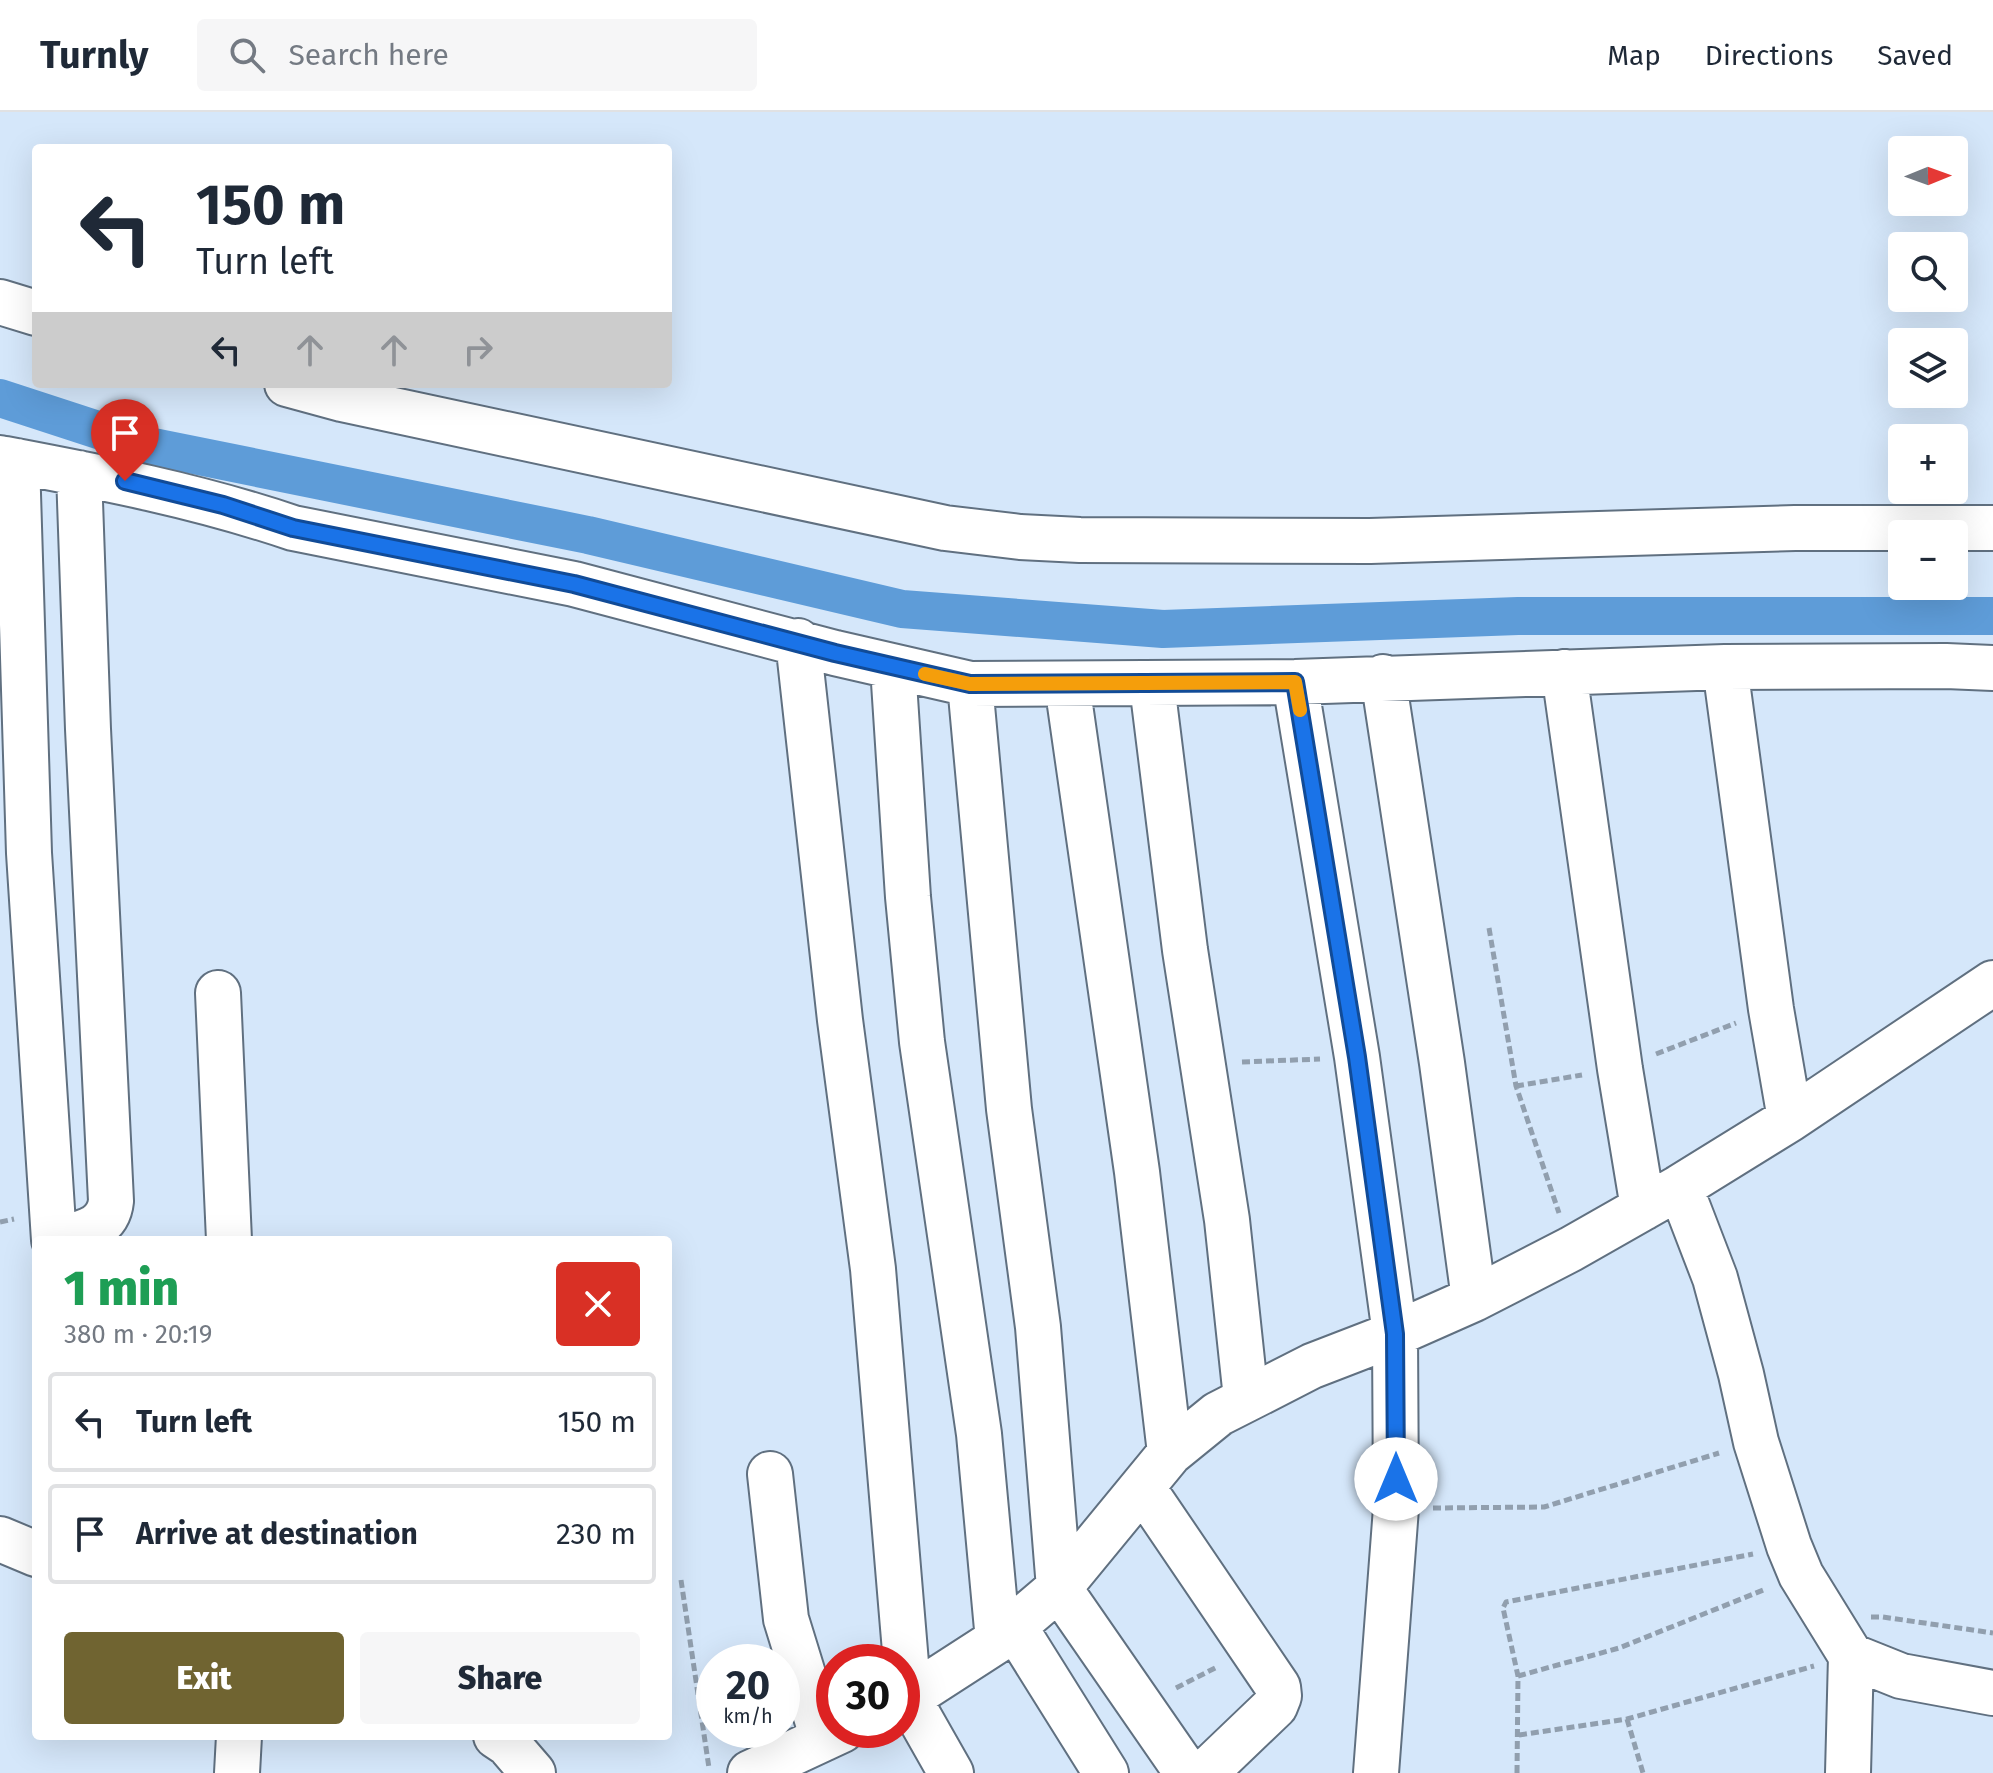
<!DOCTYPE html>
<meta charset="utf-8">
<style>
:root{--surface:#fff;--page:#f6f6f7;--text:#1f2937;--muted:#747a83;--line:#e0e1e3;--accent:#706431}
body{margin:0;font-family:"Fira Sans",sans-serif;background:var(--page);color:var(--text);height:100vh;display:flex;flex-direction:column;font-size:30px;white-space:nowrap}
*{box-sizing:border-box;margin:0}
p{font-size:26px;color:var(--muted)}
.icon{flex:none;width:44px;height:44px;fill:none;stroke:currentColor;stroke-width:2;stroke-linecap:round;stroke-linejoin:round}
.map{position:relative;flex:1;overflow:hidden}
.side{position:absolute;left:32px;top:1124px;width:640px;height:504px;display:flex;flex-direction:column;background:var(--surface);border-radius:8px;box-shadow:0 8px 32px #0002}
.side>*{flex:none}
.hud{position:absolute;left:32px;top:32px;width:640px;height:244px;border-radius:8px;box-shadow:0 8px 32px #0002;background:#fff;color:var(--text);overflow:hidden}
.needle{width:52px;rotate:89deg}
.controls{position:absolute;left:1888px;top:24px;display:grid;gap:16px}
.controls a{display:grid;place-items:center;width:80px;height:80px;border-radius:8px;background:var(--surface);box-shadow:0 8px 32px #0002;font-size:40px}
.speed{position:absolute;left:696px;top:1532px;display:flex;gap:16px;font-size:40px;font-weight:700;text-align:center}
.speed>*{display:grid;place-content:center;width:104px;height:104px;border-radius:50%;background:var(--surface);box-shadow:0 8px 32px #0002;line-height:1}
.speed small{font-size:20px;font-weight:400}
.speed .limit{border:12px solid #d22;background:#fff;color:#111}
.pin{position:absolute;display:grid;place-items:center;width:68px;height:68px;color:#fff;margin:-82px -34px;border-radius:50% 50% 50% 0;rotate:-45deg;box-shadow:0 0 8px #0007}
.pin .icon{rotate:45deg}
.me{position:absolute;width:88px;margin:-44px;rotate:0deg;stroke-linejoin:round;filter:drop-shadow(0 0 6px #0008)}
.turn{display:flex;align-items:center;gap:28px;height:168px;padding:0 32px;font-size:36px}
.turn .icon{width:104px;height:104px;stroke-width:2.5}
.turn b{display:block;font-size:56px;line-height:68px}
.lanes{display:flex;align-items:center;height:76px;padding:0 32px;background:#0003;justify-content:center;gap:40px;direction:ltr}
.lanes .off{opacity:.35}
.round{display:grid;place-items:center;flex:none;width:84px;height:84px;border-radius:8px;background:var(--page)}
.summary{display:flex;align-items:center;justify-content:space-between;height:136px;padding:0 32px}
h1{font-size:48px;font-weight:800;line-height:60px;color:#1e9e55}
.button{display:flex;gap:16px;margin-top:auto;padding:16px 32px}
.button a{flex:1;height:92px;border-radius:8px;background:var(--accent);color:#fff;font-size:32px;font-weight:800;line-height:92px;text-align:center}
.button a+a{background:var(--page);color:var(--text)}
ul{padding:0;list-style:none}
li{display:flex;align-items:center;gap:24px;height:100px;margin:0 16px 12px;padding:0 16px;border:4px solid var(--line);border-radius:8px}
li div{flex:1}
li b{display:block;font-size:30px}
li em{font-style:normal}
header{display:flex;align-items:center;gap:48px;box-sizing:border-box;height:112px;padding:0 40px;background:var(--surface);border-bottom:2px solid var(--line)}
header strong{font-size:38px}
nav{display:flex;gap:44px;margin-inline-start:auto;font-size:28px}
.search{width:560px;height:72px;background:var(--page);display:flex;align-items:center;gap:20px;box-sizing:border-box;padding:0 28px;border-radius:8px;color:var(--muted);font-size:30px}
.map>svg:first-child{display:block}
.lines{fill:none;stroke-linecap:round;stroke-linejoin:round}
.canal{stroke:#5e9cd8;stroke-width:38}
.minor-casing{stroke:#607080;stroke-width:48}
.path{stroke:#919fae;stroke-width:5;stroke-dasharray:8 4;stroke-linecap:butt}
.minor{stroke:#fff;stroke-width:44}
.route-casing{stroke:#114b97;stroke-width:20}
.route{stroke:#1a73e8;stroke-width:14}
.slow{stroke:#f59e0b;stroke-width:14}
</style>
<header>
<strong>Turnly</strong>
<div class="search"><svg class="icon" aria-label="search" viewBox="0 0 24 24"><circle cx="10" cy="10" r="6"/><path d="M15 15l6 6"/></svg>Search here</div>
<nav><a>Map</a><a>Directions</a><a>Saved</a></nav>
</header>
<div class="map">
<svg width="1993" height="1661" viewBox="0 0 1993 1661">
<rect width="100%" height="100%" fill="#d5e7fa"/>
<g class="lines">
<path class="canal" d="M 0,286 L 144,333 L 588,423 L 902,497 L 1163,517 L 1518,504 L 1993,504"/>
<g class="minor-casing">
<path id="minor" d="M 0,190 L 36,201
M 287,272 L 342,287 L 945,416 L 1020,425 L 1080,428 L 1370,429 L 1795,416 L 1993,416
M 0,346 C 100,365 196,383 293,416 L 574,472 L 835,541 L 970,572 L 1295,570 L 1725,555 L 1946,554 L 1993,556
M 17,349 L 29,741 L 54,1128
M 798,529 L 840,908 L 873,1157 L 909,1587 L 951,1661
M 893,555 L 908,785 L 922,930 L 979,1322 L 998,1528
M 1725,555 L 1771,897 L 1790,1007
M 1564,560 L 1620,957 L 1643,1096
M 1383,565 L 1442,951 L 1474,1187
M 1295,570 L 1357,945 L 1395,1222 L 1396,1396 L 1376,1661
M 970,572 L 1009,997 L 1038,1215 L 1059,1476 L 1187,1661
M 1067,572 L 1137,1060 L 1170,1341
M 1152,573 L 1185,838 L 1227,1108 L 1246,1286
M 218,881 L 229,1128
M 1680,1075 L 1715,1166 L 1741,1262 L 1756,1330 L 1789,1434 L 1801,1463 L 1851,1544 L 1848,1661
M 54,1128 C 79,1121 108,1119 111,1089 L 88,617 L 79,361
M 770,1362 L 786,1507 L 823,1627
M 1143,1376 L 1278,1575 L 1279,1584 L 1275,1594 L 1205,1661
M 0,1427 L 36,1442
M 1014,1514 L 1106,1661
M 1851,1544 L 1901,1564 L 1993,1581
M 902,1590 L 998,1528 L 1059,1476 L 1170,1341 L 1218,1302 L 1312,1254 L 1395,1222 L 1474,1187 L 1571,1137 L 1680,1075 L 1790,1007 L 1993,871
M 496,1624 L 508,1632 L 533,1661
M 237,1661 L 239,1624
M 750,1661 L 842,1618"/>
</g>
<path class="path" d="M 1489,816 L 1516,974 L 1559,1101
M 1656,942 L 1736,911
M 1242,950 L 1320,947
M 1516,974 L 1582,963
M 0,1110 L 14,1107
M 1433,1396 L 1544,1395 L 1719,1341
M 681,1468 L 709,1656
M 1871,1505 L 1883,1505 L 1993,1521
M 1518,1564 L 1619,1536 L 1766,1477
M 1176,1576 L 1217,1555
M 1627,1607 L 1643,1661
M 1519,1623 L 1627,1607 L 1814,1554
M 1517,1661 L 1518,1564 L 1503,1496 L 1506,1490 L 1753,1442"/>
<use href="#minor" class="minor"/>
</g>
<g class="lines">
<g class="route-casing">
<path id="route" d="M 125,369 L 223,393 L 293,416 L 574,472 L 835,541 L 970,572 L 1295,570 L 1357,945 L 1395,1222 L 1396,1367"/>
</g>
<use href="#route" class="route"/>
<path class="slow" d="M 925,562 L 970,572 L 1295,570 L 1300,598"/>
</g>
</svg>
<div class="controls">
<a><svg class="needle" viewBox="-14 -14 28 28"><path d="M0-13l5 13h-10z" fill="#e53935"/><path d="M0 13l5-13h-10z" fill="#747a83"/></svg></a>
<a><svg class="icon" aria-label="search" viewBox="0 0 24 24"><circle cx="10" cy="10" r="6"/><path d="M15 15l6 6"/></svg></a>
<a><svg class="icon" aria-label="layers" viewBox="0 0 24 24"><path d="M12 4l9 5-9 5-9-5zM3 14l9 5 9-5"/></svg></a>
<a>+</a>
<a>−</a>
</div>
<div class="speed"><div>20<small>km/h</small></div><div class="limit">30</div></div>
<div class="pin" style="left:125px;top:369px;background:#d93025"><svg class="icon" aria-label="arrive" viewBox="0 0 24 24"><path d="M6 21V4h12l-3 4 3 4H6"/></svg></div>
<svg class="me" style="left:1396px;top:1367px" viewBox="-20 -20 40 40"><circle r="19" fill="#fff"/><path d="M0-13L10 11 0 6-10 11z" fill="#1a73e8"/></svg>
<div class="hud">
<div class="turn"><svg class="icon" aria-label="left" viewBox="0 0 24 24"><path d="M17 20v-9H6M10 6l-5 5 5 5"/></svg><div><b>150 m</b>Turn left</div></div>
<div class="lanes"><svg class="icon" aria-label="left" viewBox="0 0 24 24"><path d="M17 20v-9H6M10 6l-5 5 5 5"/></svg><svg class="icon off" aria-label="ahead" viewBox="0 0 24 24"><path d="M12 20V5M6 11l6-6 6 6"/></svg><svg class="icon off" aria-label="ahead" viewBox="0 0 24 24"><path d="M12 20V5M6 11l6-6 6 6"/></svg><svg class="icon off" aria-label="right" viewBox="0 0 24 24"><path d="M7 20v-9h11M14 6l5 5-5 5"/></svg></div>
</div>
<section class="side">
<div class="summary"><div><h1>1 min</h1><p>380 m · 20:19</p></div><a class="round" style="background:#d93025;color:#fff"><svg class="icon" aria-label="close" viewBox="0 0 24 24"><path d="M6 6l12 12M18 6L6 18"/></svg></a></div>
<ul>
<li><svg class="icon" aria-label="left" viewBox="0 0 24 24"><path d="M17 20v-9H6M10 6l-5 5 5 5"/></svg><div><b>Turn left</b></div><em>150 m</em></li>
<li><svg class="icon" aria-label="arrive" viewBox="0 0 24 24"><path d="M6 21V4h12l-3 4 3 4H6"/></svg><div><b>Arrive at destination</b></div><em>230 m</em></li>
</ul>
<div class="button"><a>Exit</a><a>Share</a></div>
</section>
</div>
